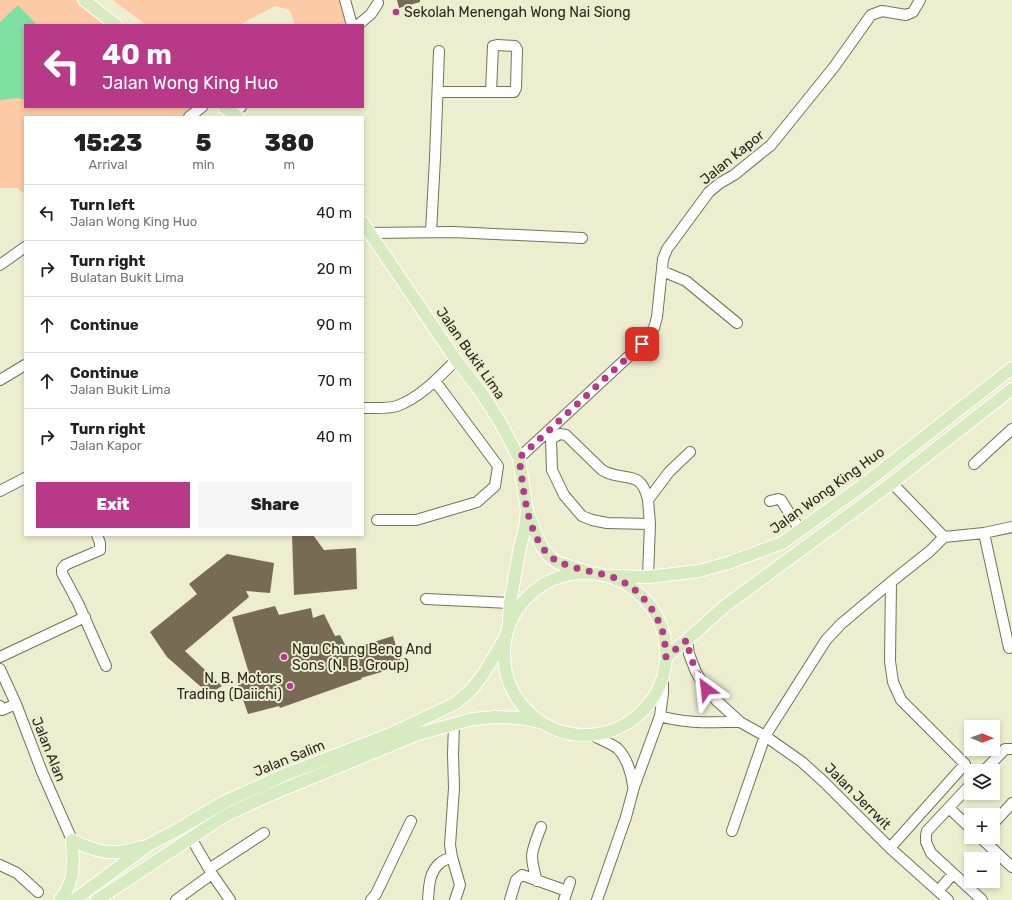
<!DOCTYPE html>
<meta charset="utf-8">
<style>
:root{--surface:#fff;--page:#f6f6f6;--text:#222;--muted:#767676;--line:#e0e0e0;--accent:#b73988}
body{margin:0;font-family:Rubik,sans-serif;background:var(--page);color:var(--text);height:100vh;display:flex;flex-direction:column;font-size:15px;white-space:nowrap}
*{box-sizing:border-box;margin:0}
p{font-size:13px;color:var(--muted)}
.icon{flex:none;width:22px;height:22px;fill:none;stroke:currentColor;stroke-width:2;stroke-linecap:round;stroke-linejoin:round}
.map{position:relative;flex:1;overflow:hidden}
.panel{position:absolute;left:24px;top:116px;width:340px;height:420px;display:flex;flex-direction:column;background:var(--surface);border-radius:0px;box-shadow:0 2px 6px #0003}
.panel>*{flex:none}
.hud{position:absolute;left:24px;top:24px;width:340px;height:84px;border-radius:0px;box-shadow:0 2px 6px #0003;background:#b73988;color:#fff;overflow:hidden}
.needle{width:26px;rotate:91deg}
.tools{position:absolute;left:964px;top:720px;display:grid;gap:8px}
.tools a{display:grid;place-items:center;width:36px;height:36px;border-radius:0px;background:var(--surface);box-shadow:0 2px 6px #0003;font-size:20px}
.pin{position:absolute;display:grid;place-items:center;width:34px;height:34px;color:#fff;margin:-17px;border-radius:8px;box-shadow:0 2px 6px #0006}
.me{position:absolute;width:44px;margin:-22px;rotate:330deg;stroke-linejoin:round;filter:drop-shadow(0 0 3px #0008)}
.turn{display:flex;align-items:center;gap:14px;height:84px;padding:0 12px;font-size:18px}
.turn .icon{width:52px;height:52px;stroke-width:2.5}
.turn b{display:block;font-size:28px;line-height:34px}
.eta{display:flex;justify-content:space-evenly;align-items:center;height:68px;text-align:center}
.eta b{font-size:24px;font-weight:800;line-height:28px}
.primary-button{display:flex;gap:8px;margin-top:auto;padding:8px 12px}
.primary-button a{flex:1;height:46px;border-radius:0px;background:var(--accent);color:#fff;font-size:16px;font-weight:800;line-height:46px;text-align:center}
.primary-button a+a{background:var(--page);color:var(--text)}
ul{padding:0;list-style:none}
li{display:flex;align-items:center;gap:12px;height:56px;padding:0 12px;border-top:1px solid var(--line)}
li div{flex:1}
li b{display:block;font-size:15px}
li em{font-style:normal}
.map>svg:first-child{display:block}
.green{fill:#fccaa4}
.water{fill:#80e0a2}
.building{fill:#776b53}
.lines{fill:none;stroke-linecap:round;stroke-linejoin:round}
.minor-casing{stroke:#737359;stroke-width:12}
.major-casing{stroke:#fff;stroke-width:14}
.minor{stroke:#fff;stroke-width:10}
.major{stroke:#d6ecc0;stroke-width:12}
.route{stroke:#b73988;stroke-width:7;stroke-dasharray:0 12.6}
.poi-dot{fill:#b73988;stroke:#ededd0;stroke-width:1.5}
.labels{text-anchor:middle;stroke-width:4;stroke-linejoin:round;paint-order:stroke}
.poi-label{font-size:14px;fill:#28281d;stroke:#ededd0;text-anchor:start}
.street-label{font-size:14px;fill:#28281d;stroke:#ededd0}
</style>
<div class="map">
<svg width="1012" height="900" viewBox="0 0 1012 900">
<rect width="100%" height="100%" fill="#ededd0"/>
<path class="green" d="M 0,0 L 76,0 L 108,25 L 25,25 L 25,107 L 192,107 L 192,112 L 184,117 L 25,117 L 25,194 L 17,188 L 0,188 Z
M 113,0 L 342,0 L 348,25 L 295,25 L 290,10 L 275,6 L 239,25 L 146,25 Z"/>
<path class="water" d="M 18,5 L 37,25 L 25,25 L 25,100 L 18,98 L 0,100 L 0,22 Z"/>
<path class="building" d="M 397,0 L 420,0 L 420,2 L 399,8 Z
M 292,535 L 313,535 L 324,550 L 356,548 L 357,589 L 294,595 Z
M 227,554 L 274,563 L 270,593 L 246,591 L 249,597 L 185,651 L 222,686 L 209,694 L 167,657 L 150,632 L 197,594 L 189,584 Z
M 275,606 L 279,615 L 311,608 L 313,618 L 324,614 L 335,636 L 340,635 L 348,650 L 393,636 L 402,666 L 361,678 L 362,679 L 280,708 L 279,706 L 248,714 L 238,685 L 251,680 L 232,617 Z"/>
<g class="lines">
<g class="minor-casing">
<path id="minor" d="M 345,0 L 352,25
M 358,25 L 371,14 L 378,3
M 438,92 L 514,92 L 516,88 L 517,49 L 515,46 L 497,45 L 493,46 L 491,92
M 232,112 L 241,107
M 189,117 L 202,107
M 431,232 L 435,158 L 439,51
M 370,233 L 453,232 L 582,238
M 0,265 L 25,247
M 662,271 L 686,281 L 737,323
M 0,380 L 25,365
M 363,408 C 372,408 389,409 397,406 C 421,397 439,377 456,360
M 546,434 L 551,439 L 552,470 L 564,495 L 582,516 L 592,520 L 607,523 L 650,524
M 551,439 L 560,434 L 566,435 L 602,470 C 622,483 641,467 648,500
M 519,458 L 642,344 L 654,328 L 657,317 L 663,259 L 667,249 L 709,192 L 720,183 L 734,175 L 771,145 L 834,67 L 871,15 L 882,11 L 906,15 L 913,12 L 920,0
M 974,464 L 1012,429
M 892,483 L 944,537
M 0,491 L 25,478
M 770,501 L 778,499 L 781,500 L 800,530
M 377,520 L 416,520 L 477,502 L 495,486 L 498,466 L 435,381
M 984,533 L 1009,648
M 97,535 L 100,543 L 100,550 L 65,565 L 62,569 L 62,573 L 78,603 L 106,666
M 648,577 L 650,524 L 648,500 L 669,472 L 690,452
M 426,599 L 510,603
M 687,640 L 689,654 L 696,672 L 706,689 L 716,700 L 740,722 L 765,736 L 802,762 L 824,782 L 890,848 L 948,900
M 0,657 L 85,617
M 0,669 L 16,704 L 42,772 L 72,840
M 0,706 L 2,710 L 16,704
M 660,716 C 686,724 713,722 740,722
M 454,724 L 453,754 L 454,788 L 450,845 L 452,857 L 460,885 L 455,900
M 592,735 C 599,739 610,743 617,748 C 626,756 632,774 633,786
M 984,771 L 1005,749 L 1012,749
M 971,784 L 927,831 L 926,835 L 926,842 L 931,853 L 982,900
M 949,808 L 971,829
M 993,824 L 1012,803
M 732,831 L 765,736 L 826,640 L 841,624 L 891,582 L 930,551 L 944,537 L 984,533 L 1012,527
M 980,837 L 1012,867
M 191,838 L 212,874 L 230,900
M 890,848 L 965,764 L 901,700 L 893,682 L 890,661 L 891,582
M 0,865 L 17,873 L 38,892
M 209,869 L 264,833
M 537,881 C 529,854 531,853 541,827
M 938,891 L 953,874
M 176,900 L 212,874
M 371,900 L 376,894 L 411,821
M 428,900 C 429,887 429,872 440,863 C 443,860 448,859 452,857
M 510,900 L 516,880 L 522,875 L 567,891
M 564,900 L 570,882
M 597,900 L 626,817 L 634,787 L 660,716 L 663,693 L 663,677"/>
</g>
<g class="major-casing">
<path id="major" d="M 84,0 L 116,25
M 224,107 L 238,117
M 363,223 L 456,360 L 481,392 L 500,422 L 519,458 L 527,511 L 525,528 L 520,547 L 510,603 L 509,621
M 528,514 C 534,529 541,554 557,562 C 566,566 576,568 585,571
M504 654a81 81 0 1 1 162 0a81 81 0 1 1-162 0Z
M 613,576 L 648,577 L 699,571 L 728,563 L 782,543 L 863,485 L 1012,368
M 666,657 L 687,640 L 725,606 L 892,483 L 1012,389
M 60,900 C 76,880 73,864 72,840 C 97,853 115,856 141,847
M 74,900 L 150,844 L 179,829 L 222,803 L 284,775 L 393,733 L 456,703 L 472,689 L 484,673 L 505,638
M 97,900 L 226,815 L 272,794 L 418,734 L 473,719 L 496,717 L 520,718 L 540,722"/>
</g>
<use href="#minor" class="minor"/>
<use href="#major" class="major"/>
</g>
<g class="lines">
<path class="route" d="M 642,344 L 519,458 C 524,489 525,525 545,551 C 554,562 564,564 576,568 C 587,571 598,573 609,576 C 634,583 654,606 662,630 C 665,638 665,648 666,657 L 687,640 C 690,658 696,673 706,689"/>
</g>
<g class="poi-dot">
<circle cx="396" cy="12" r="4"/>
<circle cx="284" cy="657" r="4"/>
<circle cx="290" cy="686" r="4"/>
</g>
<g class="labels">
<g class="poi-label">
<text x="404" y="17">Sekolah Menengah Wong Nai Siong</text>
<text x="292" y="654">Ngu Chung Beng And<tspan x="292" dy="16">Sons (N. B. Group)</tspan></text>
<text x="282" y="683" text-anchor="end">N. B. Motors<tspan x="282" dy="16">Trading (Daiichi)</tspan></text>
</g>
<g class="street-label">
<text transform="translate(732 157) rotate(-39)" y="5">Jalan Kapor</text>
<text transform="translate(471 353) rotate(55)" y="5">Jalan Bukit Lima</text>
<text transform="translate(827 490) rotate(-36)" y="5">Jalan Wong King Huo</text>
<text transform="translate(49 749) rotate(68)" y="5">Jalan Alan</text>
<text transform="translate(289 758) rotate(-22)" y="5">Jalan Salim</text>
<text transform="translate(858 796) rotate(45)" y="5">Jalan Jerrwit</text>
</g>
</g>
</svg>
<div class="tools">
<a><svg class="needle" viewBox="-14 -14 28 28"><path d="M0-13l5 13h-10z" fill="#e53935"/><path d="M0 13l5-13h-10z" fill="#767676"/></svg></a>
<a><svg class="icon" aria-label="layers" viewBox="0 0 24 24"><path d="M12 4l9 5-9 5-9-5zM3 14l9 5 9-5"/></svg></a>
<a>+</a>
<a>−</a>
</div>
<div class="pin" style="left:642px;top:344px;background:#d93025"><svg class="icon" aria-label="arrive" viewBox="0 0 24 24"><path d="M6 21V4h12l-3 4 3 4H6"/></svg></div>
<svg class="me" style="left:706px;top:689px" viewBox="-20 -20 40 40"><path d="M0-17L14 15 0 8-14 15z" fill="#b73988" stroke="#fff" stroke-width="4"/></svg>
<div class="hud">
<div class="turn"><svg class="icon" aria-label="left" viewBox="0 0 24 24"><path d="M17 20v-9H6M10 6l-5 5 5 5"/></svg><div><b>40 m</b>Jalan Wong King Huo</div></div>
</div>
<section class="panel">
<div class="eta">
<div><b>15:23</b><p>Arrival</p></div>
<div><b>5</b><p>min</p></div>
<div><b>380</b><p>m</p></div>
</div>
<ul>
<li><svg class="icon" aria-label="left" viewBox="0 0 24 24"><path d="M17 20v-9H6M10 6l-5 5 5 5"/></svg><div><b>Turn left</b><p>Jalan Wong King Huo</p></div><em>40 m</em></li>
<li><svg class="icon" aria-label="right" viewBox="0 0 24 24"><path d="M7 20v-9h11M14 6l5 5-5 5"/></svg><div><b>Turn right</b><p>Bulatan Bukit Lima</p></div><em>20 m</em></li>
<li><svg class="icon" aria-label="ahead" viewBox="0 0 24 24"><path d="M12 20V5M6 11l6-6 6 6"/></svg><div><b>Continue</b></div><em>90 m</em></li>
<li><svg class="icon" aria-label="ahead" viewBox="0 0 24 24"><path d="M12 20V5M6 11l6-6 6 6"/></svg><div><b>Continue</b><p>Jalan Bukit Lima</p></div><em>70 m</em></li>
<li><svg class="icon" aria-label="right" viewBox="0 0 24 24"><path d="M7 20v-9h11M14 6l5 5-5 5"/></svg><div><b>Turn right</b><p>Jalan Kapor</p></div><em>40 m</em></li>
</ul>
<div class="primary-button"><a>Exit</a><a>Share</a></div>
</section>
</div>
